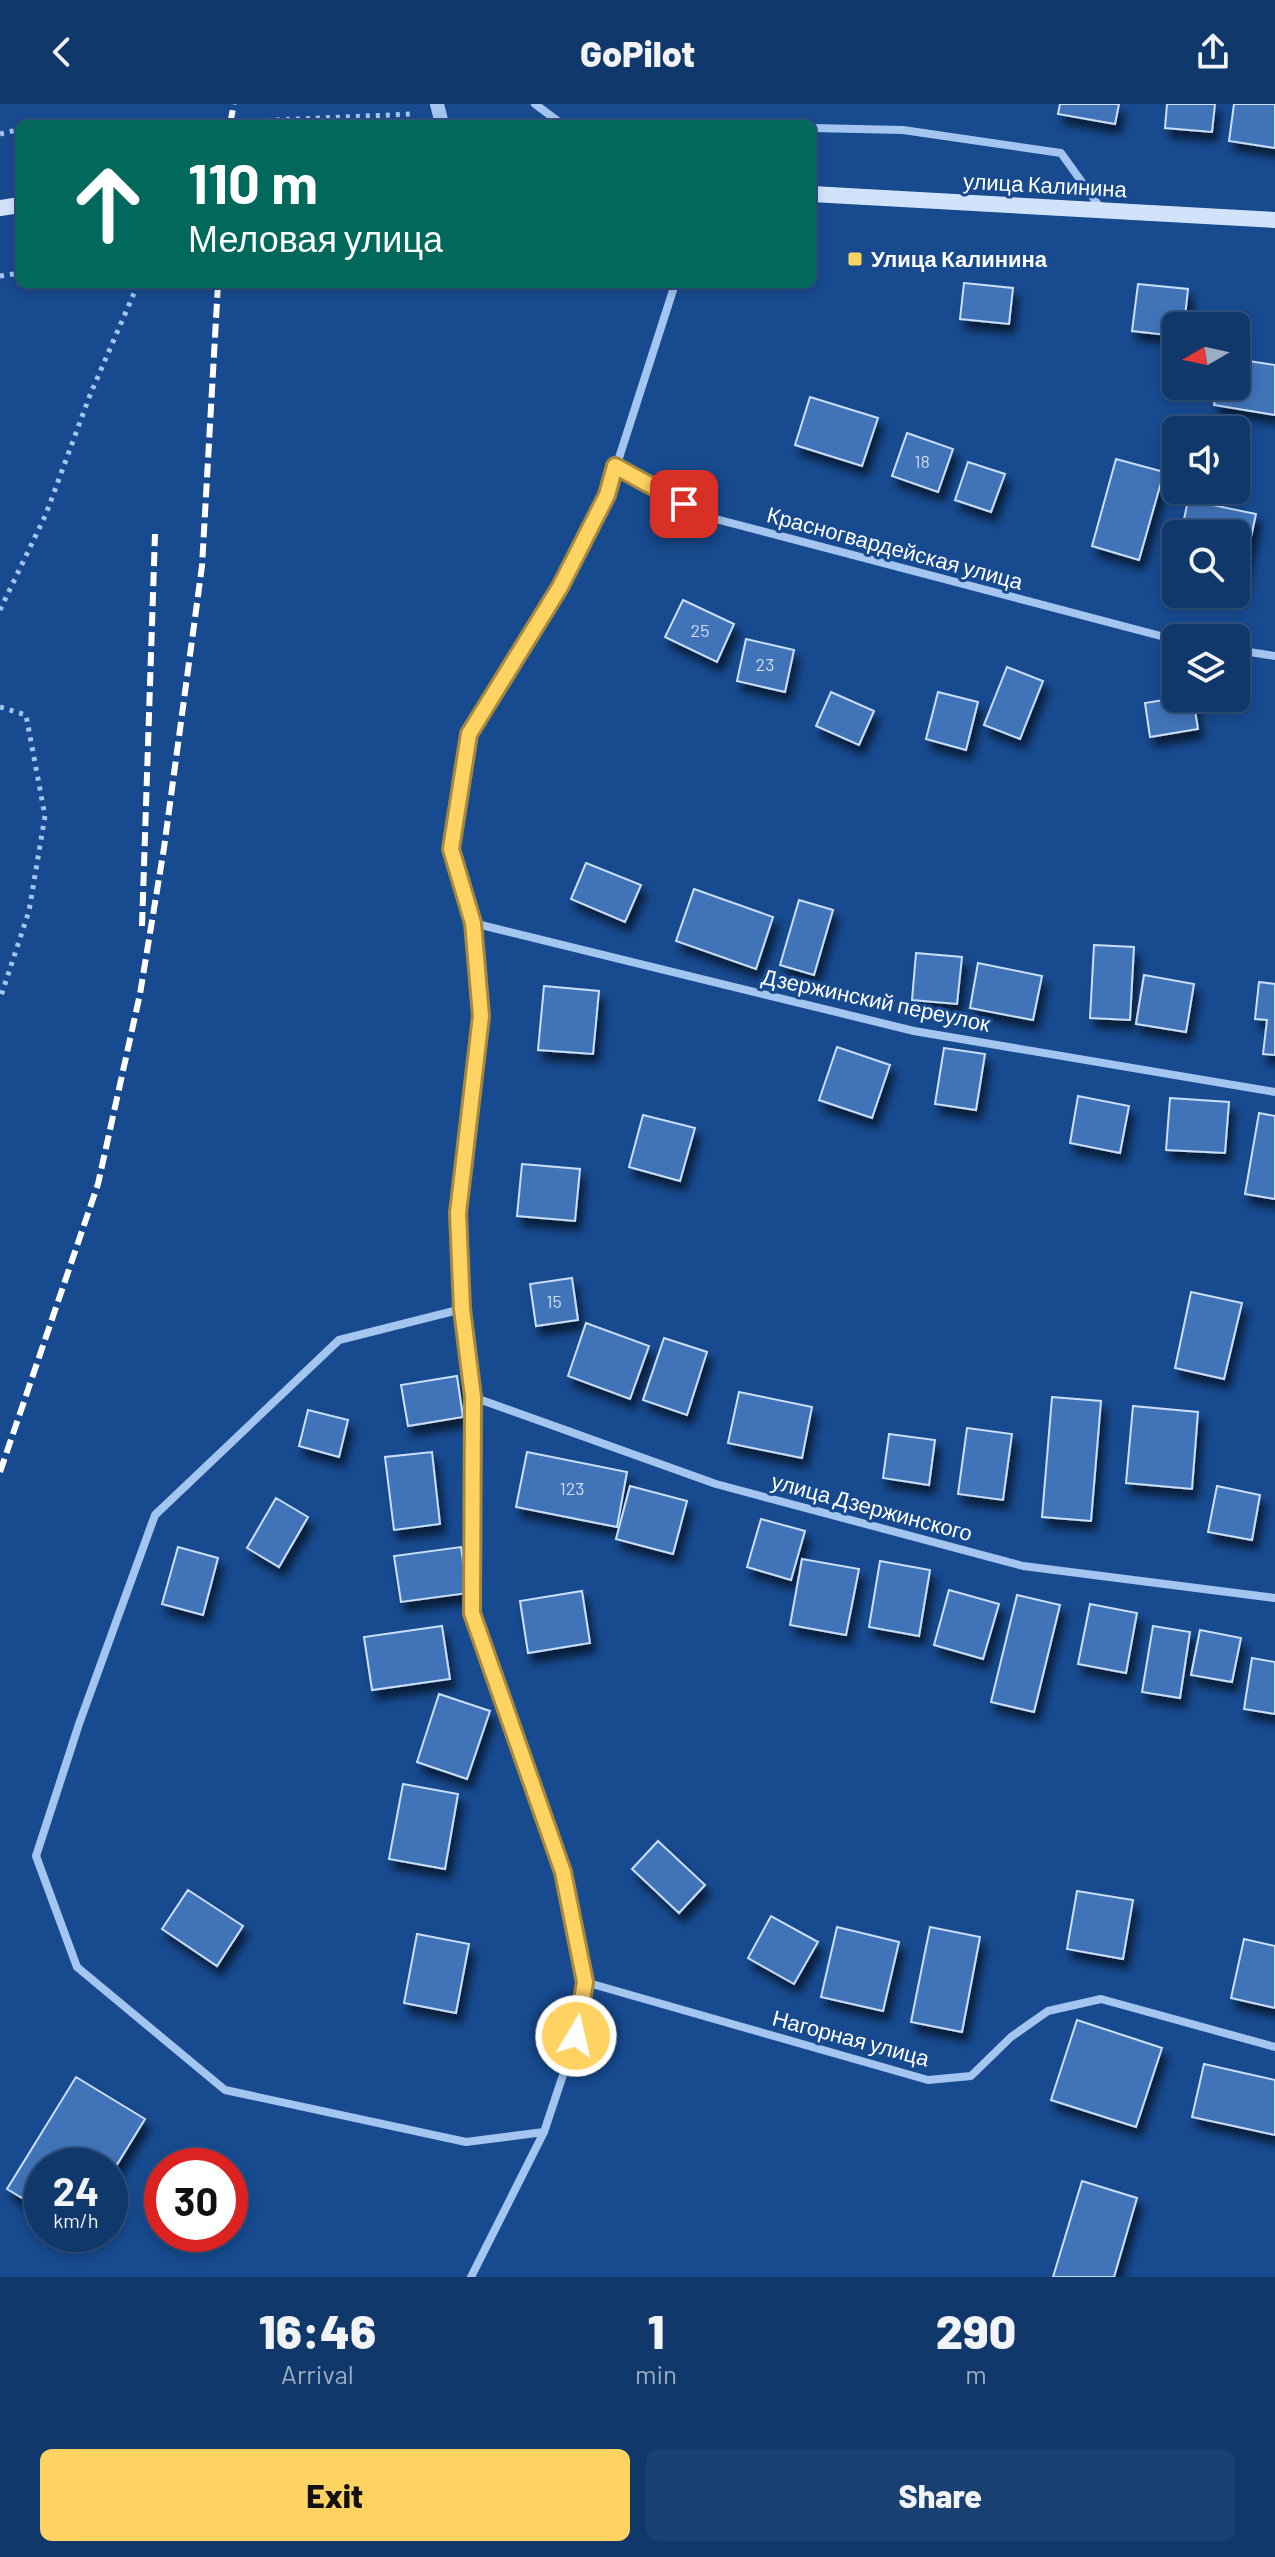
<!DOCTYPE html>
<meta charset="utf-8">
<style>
:root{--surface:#11386b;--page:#1a3f71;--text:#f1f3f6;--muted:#9cacc1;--line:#30527e;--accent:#ffd361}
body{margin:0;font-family:Barlow,sans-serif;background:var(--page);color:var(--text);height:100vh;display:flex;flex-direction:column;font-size:30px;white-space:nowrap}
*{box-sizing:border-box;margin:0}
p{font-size:26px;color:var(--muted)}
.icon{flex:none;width:44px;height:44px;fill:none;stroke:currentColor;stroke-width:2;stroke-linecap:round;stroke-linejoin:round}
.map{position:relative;height:2173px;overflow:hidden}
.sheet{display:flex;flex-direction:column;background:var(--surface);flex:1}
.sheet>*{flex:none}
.hud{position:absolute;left:16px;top:16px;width:800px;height:168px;border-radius:12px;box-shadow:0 4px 12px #0003,0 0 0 2px var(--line);background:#00695c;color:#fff;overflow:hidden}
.needle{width:52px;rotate:261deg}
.buttons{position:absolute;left:1162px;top:208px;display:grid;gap:16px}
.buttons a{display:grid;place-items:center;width:88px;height:88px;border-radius:12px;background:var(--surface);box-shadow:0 4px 12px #0003,0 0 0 2px var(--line);font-size:40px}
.speed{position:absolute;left:24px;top:2044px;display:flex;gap:16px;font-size:40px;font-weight:700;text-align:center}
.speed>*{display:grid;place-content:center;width:104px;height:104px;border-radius:50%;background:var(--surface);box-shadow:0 4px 12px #0003,0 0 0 2px var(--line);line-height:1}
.speed small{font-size:20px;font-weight:400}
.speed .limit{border:12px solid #d22;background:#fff;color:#111}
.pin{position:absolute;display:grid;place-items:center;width:68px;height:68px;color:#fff;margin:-34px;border-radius:16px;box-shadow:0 4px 12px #0006}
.me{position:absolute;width:88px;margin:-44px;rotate:9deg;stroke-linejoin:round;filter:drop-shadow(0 0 6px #0008)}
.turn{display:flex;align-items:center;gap:28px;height:168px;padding:0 40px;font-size:36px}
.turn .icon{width:104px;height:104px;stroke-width:2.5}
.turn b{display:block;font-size:56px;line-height:68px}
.eta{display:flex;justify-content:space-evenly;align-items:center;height:136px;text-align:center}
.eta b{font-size:48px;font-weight:800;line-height:56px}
.cta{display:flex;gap:16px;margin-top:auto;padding:16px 40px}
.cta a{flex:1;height:92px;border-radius:12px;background:var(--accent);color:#111;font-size:32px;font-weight:800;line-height:92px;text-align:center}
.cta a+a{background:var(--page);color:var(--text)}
header{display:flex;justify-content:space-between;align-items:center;height:104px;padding:0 40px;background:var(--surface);font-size:36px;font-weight:800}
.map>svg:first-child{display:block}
.building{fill:#3f73b8;stroke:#c9dffb;stroke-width:2;filter:url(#shadow)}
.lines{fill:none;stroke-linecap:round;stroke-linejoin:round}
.path{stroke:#a3c5f0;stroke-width:5;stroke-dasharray:4 6;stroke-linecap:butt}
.minor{stroke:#a3c5f0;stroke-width:8}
.tertiary{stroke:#a3c5f0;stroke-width:14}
.secondary{stroke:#d1e2fb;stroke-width:16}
.rail{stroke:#fff;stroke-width:6;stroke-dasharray:14 6;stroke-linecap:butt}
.route-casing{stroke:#a6893f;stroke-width:20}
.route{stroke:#ffd361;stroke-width:14}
.poi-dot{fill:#ffd361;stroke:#174a8f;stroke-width:3}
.labels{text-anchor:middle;stroke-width:6;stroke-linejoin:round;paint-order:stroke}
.number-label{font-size:18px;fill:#cfdced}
.street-label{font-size:22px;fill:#fff;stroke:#174a8f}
.poi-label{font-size:22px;font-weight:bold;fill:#fff;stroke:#174a8f;text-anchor:start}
</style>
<header><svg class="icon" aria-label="back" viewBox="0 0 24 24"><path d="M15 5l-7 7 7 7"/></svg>GoPilot<svg class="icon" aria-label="share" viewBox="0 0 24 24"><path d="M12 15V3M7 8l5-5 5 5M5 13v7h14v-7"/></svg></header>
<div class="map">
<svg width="1275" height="2173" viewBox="0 0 1275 2173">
<defs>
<filter id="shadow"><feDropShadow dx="5" dy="9" stdDeviation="4" flood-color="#0009"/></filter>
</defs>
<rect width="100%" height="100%" fill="#174a8f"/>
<path class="building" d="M 1060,0 L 1119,0 L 1115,20 L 1058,10 Z
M 1167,0 L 1215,0 L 1212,28 L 1165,24 Z
M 1234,0 L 1275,0 L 1275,44 L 1229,37 Z
M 964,179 L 1013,184 L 1009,220 L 960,215 Z
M 1138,180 L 1188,185 L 1184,222 L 1176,222 L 1176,232 L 1132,227 Z
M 1236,255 L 1275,261 L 1275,311 L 1214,301 L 1217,282 L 1236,282 Z
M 810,293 L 878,314 L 862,362 L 795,341 Z
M 907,329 L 953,345 L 938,388 L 892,372 Z
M 1116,355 L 1164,368 L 1139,456 L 1092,442 Z
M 968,358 L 1005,370 L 991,408 L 955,396 Z
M 1188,396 L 1256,410 L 1240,483 L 1236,482 L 1236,430 L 1181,430 Z
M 683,496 L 734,520 L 717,558 L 665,533 Z
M 746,535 L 794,546 L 785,588 L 737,577 Z
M 1007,563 L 1043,577 L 1020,635 L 984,621 Z
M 831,588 L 874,607 L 859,641 L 816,622 Z
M 938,588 L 978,598 L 966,646 L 926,635 Z
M 1176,594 L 1193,594 L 1198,625 L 1150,633 L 1145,599 Z
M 586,759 L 641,781 L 625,818 L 571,795 Z
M 694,785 L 773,813 L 756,865 L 676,837 Z
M 799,796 L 833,806 L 814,871 L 780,861 Z
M 1094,841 L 1134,843 L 1130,916 L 1090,914 Z
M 916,849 L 962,853 L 957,900 L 912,896 Z
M 978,859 L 1042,872 L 1033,916 L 970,904 Z
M 1144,871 L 1194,880 L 1186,928 L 1136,920 Z
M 1259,878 L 1275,880 L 1275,951 L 1263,950 L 1267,916 L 1255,915 Z
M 544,882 L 599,887 L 593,950 L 538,946 Z
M 837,943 L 890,961 L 872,1014 L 819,996 Z
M 944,944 L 985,950 L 976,1006 L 935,1000 Z
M 1078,992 L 1129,1002 L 1120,1049 L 1070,1039 Z
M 1170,994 L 1229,998 L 1225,1049 L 1166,1046 Z
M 1259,1009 L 1275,1012 L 1275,1095 L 1245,1090 Z
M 643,1011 L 695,1024 L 680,1077 L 629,1063 Z
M 522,1060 L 580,1065 L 575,1117 L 517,1112 Z
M 572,1174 L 578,1216 L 536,1222 L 530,1180 Z
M 1191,1188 L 1242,1199 L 1224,1275 L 1175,1264 Z
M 586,1219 L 649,1242 L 630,1295 L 568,1272 Z
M 664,1234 L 707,1248 L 687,1311 L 643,1296 Z
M 457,1272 L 463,1313 L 408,1322 L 401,1281 Z
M 739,1288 L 812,1303 L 802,1354 L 728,1339 Z
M 1052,1293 L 1101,1297 L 1091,1417 L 1042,1413 Z
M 1133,1302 L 1198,1308 L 1192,1385 L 1126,1379 Z
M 308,1306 L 348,1316 L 339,1353 L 299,1342 Z
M 967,1324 L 1012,1330 L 1003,1396 L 958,1390 Z
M 889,1330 L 935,1336 L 929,1381 L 883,1374 Z
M 432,1348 L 440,1420 L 394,1426 L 385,1353 Z
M 527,1348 L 627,1368 L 617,1423 L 516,1403 Z
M 630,1382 L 687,1397 L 673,1450 L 616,1435 Z
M 1217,1382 L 1260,1391 L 1252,1436 L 1208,1428 Z
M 276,1394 L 308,1413 L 279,1463 L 247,1444 Z
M 761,1415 L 805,1427 L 791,1476 L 747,1463 Z
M 178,1443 L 218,1454 L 203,1511 L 162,1500 Z
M 461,1443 L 468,1489 L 401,1498 L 394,1452 Z
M 802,1455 L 859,1465 L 846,1531 L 790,1521 Z
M 880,1457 L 930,1466 L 919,1532 L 869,1523 Z
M 949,1486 L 999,1500 L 983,1555 L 934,1541 Z
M 582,1487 L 590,1539 L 528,1549 L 520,1497 Z
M 1017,1491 L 1060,1501 L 1034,1608 L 991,1598 Z
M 1090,1500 L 1137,1509 L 1126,1569 L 1078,1560 Z
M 442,1522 L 450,1575 L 372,1586 L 364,1533 Z
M 1153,1522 L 1190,1528 L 1180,1594 L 1142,1588 Z
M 1200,1526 L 1241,1534 L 1232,1578 L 1191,1571 Z
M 1252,1554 L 1275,1558 L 1275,1610 L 1244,1605 Z
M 439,1590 L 490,1607 L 467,1675 L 417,1658 Z
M 403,1680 L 458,1690 L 445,1765 L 389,1755 Z
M 658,1737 L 705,1781 L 679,1809 L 632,1765 Z
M 188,1786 L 243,1822 L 217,1862 L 162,1825 Z
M 1077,1787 L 1133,1796 L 1123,1855 L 1067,1845 Z
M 771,1812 L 818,1838 L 794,1880 L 748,1854 Z
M 837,1823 L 899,1838 L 883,1907 L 821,1893 Z
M 930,1823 L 980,1833 L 962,1928 L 911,1918 Z
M 417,1830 L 469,1840 L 456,1909 L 404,1899 Z
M 1244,1835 L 1275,1842 L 1275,1904 L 1231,1894 Z
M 1077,1916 L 1162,1944 L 1136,2023 L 1051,1996 Z
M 1204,1960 L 1275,1976 L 1275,2031 L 1192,2013 Z
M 76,1973 L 145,2015 L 110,2072 L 110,2062 L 42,2062 L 42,2106 L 7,2085 Z
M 1082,2077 L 1137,2094 L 1114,2173 L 1053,2173 Z"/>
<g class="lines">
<path class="path" d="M 66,20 L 230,18 L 412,10
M 0,30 L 20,25
M 0,172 L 20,169
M 0,506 L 46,410 L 90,291 L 138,180
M 0,603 L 26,611 L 45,712 L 29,807 L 0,895"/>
<path class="minor" d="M 535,0 L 559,18 L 651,20
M 812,24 L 903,26 L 1061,49 L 1102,106
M 615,362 L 708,413 L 1176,536
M 1236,546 L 1275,552
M 473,819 L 914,927 L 1275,988
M 462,1205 L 339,1236 L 155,1411 L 79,1620 L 36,1752 L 77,1863 L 225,1986 L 466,2038 L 544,2028
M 473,1293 L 716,1380 L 1023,1462 L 1275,1494
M 585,1878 L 928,1976 L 971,1972 L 1011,1933 L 1048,1907 L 1101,1895 L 1275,1943
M 471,2173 L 544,2028 L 576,1932 L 585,1878 L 563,1768 L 472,1509 L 473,1293 L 462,1205 L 458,1109 L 481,912 L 473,819 L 451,745 L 469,630 L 560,483 L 607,391 L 675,180"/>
<path class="tertiary" d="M 437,0 L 442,20"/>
<path class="secondary" d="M 812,90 L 1275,116
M 0,104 L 20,101"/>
<path class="rail" d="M 230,20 L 234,0
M 142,822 L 155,430
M 0,1368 L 98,1080 L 140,890 L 164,744 L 202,462 L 218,180"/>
</g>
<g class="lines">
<g class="route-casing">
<path id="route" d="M 576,1932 L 585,1878 L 563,1768 L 472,1509 L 473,1293 L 462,1205 L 458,1109 L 481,912 L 473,819 L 451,745 L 469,630 L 560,483 L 607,391 L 615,362 L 684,400"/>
</g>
<use href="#route" class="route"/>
</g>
<rect class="poi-dot" x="847" y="147" width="16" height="16" rx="4"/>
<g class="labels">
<g class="number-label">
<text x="922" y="364">18</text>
<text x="700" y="533">25</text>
<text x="765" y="567">23</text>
<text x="554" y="1204">15</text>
<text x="572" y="1391">123</text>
</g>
<g class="street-label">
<text transform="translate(1045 81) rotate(3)" y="8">улица Калинина</text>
<text transform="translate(895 444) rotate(15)" y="8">Красногвардейская улица</text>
<text transform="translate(876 896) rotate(12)" y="8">Дзержинский переулок</text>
<text transform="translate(872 1403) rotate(15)" y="8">улица Дзержинского</text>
<text transform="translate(851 1934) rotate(15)" y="8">Нагорная улица</text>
</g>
<g class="poi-label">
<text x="871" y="163">Улица Калинина</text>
</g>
</g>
</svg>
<div class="buttons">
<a><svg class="needle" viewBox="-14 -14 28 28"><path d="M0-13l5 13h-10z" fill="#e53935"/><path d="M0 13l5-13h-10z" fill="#9cacc1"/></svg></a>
<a><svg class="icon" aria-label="sound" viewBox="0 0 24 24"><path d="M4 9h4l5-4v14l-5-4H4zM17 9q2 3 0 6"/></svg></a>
<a><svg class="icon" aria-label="search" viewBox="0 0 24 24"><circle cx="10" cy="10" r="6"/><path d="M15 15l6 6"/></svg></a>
<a><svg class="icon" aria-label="layers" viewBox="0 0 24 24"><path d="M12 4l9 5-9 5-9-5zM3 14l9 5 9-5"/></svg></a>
</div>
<div class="speed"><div>24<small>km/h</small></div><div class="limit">30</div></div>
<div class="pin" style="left:684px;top:400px;background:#d93025"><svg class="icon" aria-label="arrive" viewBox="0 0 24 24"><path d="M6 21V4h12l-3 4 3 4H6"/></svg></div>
<svg class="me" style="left:576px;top:1932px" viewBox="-20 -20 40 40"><circle r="17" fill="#ffd361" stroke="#fff" stroke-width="3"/><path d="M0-11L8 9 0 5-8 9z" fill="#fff"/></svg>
<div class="hud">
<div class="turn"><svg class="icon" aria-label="ahead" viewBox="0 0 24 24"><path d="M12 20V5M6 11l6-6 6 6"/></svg><div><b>110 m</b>Меловая улица</div></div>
</div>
</div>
<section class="sheet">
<div class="eta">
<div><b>16:46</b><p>Arrival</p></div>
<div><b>1</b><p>min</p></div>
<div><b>290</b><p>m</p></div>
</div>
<div class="cta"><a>Exit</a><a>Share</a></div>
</section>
